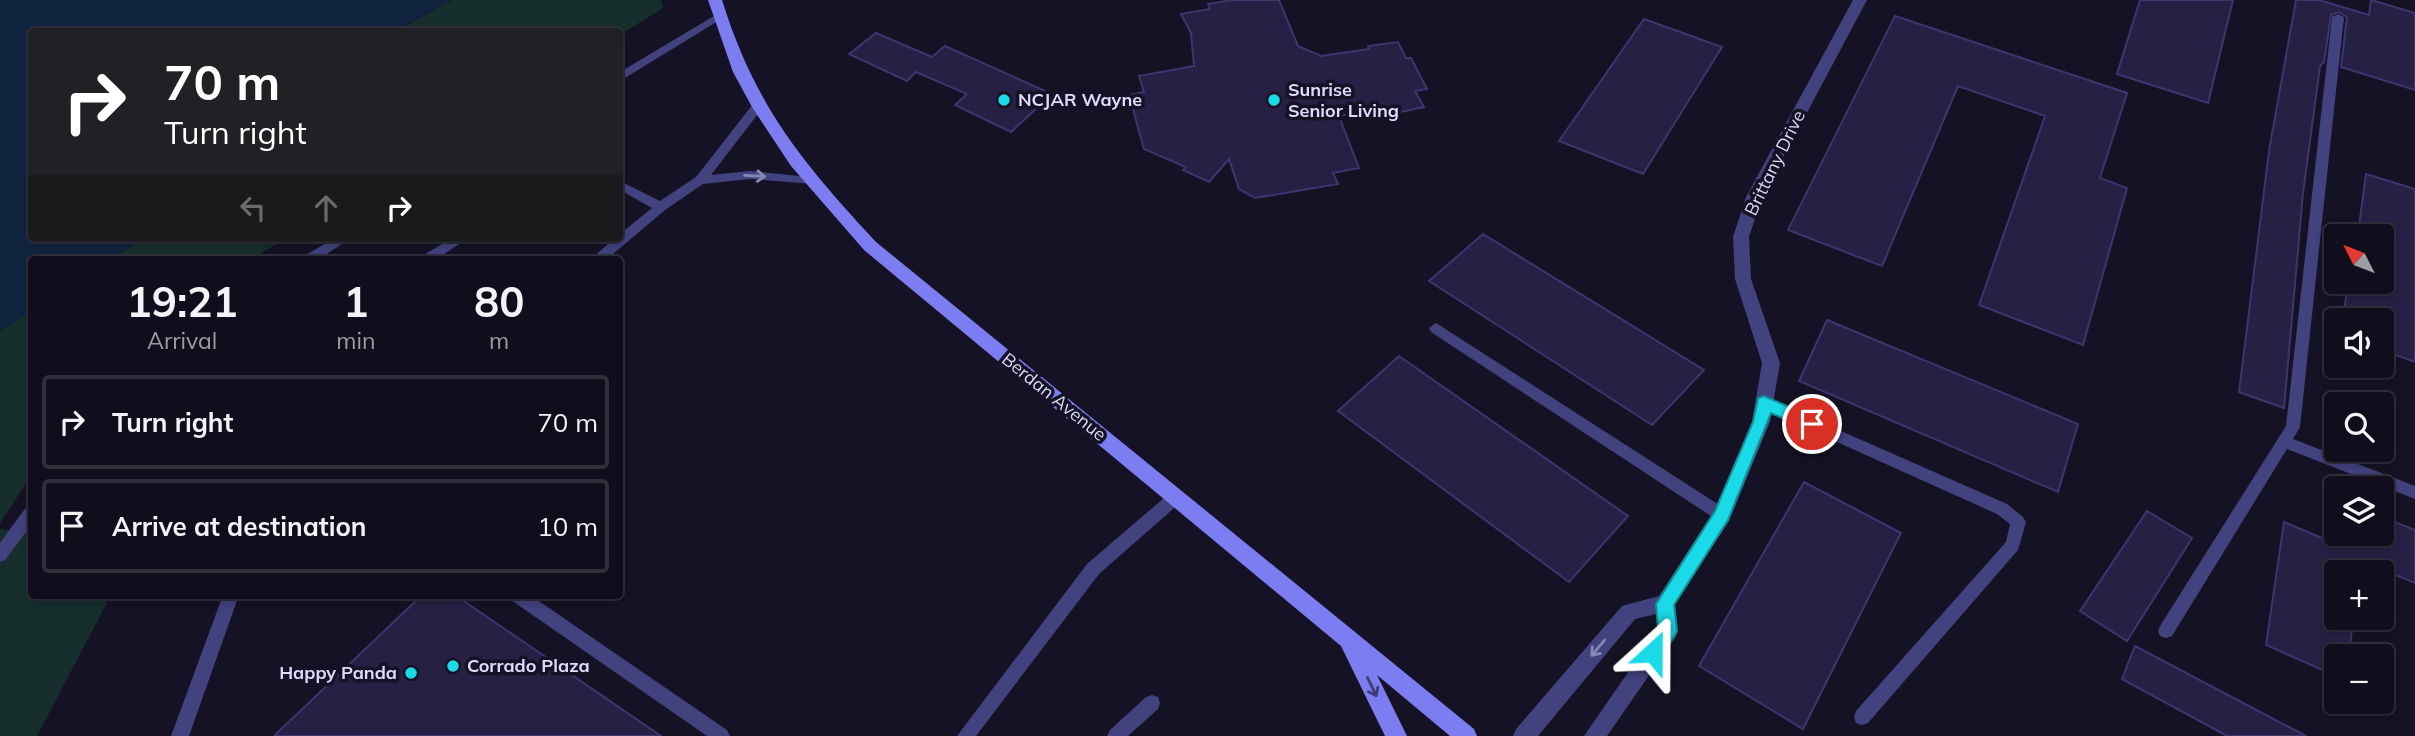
<!DOCTYPE html>
<meta charset="utf-8">
<style>
:root{--surface:#100e1c;--page:#191725;--text:#f1f3f6;--muted:#9c9ca3;--line:#302e3b}
body{margin:0;font-family:Mulish,sans-serif;background:var(--page);color:var(--text);height:100vh;display:flex;flex-direction:column;font-size:26px;white-space:nowrap}
*{box-sizing:border-box;margin:0}
p{font-size:23px;color:var(--muted)}
.icon{flex:none;width:38px;height:38px;fill:none;stroke:currentColor;stroke-width:2;stroke-linecap:round;stroke-linejoin:round}
.map{position:relative;flex:1;overflow:hidden}
.panel{position:absolute;left:28px;top:256px;width:595px;height:343px;display:flex;flex-direction:column;background:var(--surface);border-radius:7px;box-shadow:0 4px 10px #0003,0 0 0 2px var(--line)}
.panel>*{flex:none}
.banner{position:absolute;left:28px;top:28px;width:595px;height:214px;border-radius:7px;box-shadow:0 4px 10px #0003,0 0 0 2px var(--line);background:#202124;color:#fff;overflow:hidden}
.needle{width:46px;rotate:312deg}
.controls{position:absolute;left:2324px;top:224px;display:grid;gap:14px}
.controls a{display:grid;place-items:center;width:70px;height:70px;border-radius:7px;background:var(--surface);box-shadow:0 4px 10px #0003,0 0 0 2px var(--line);font-size:35px}
.pin{position:absolute;display:grid;place-items:center;width:60px;height:60px;color:#fff;margin:-30px;border:4px solid #fff;border-radius:50%;box-shadow:0 2px 7px #0007}
.me{position:absolute;width:77px;margin:-38px;rotate:24deg;stroke-linejoin:round;filter:drop-shadow(0 0 5px #0008)}
.turn{display:flex;align-items:center;gap:24px;height:147px;padding:0 21px;font-size:32px}
.turn .icon{width:91px;height:91px;stroke-width:2.5}
.turn b{display:block;font-size:49px;line-height:60px}
.lanes{display:flex;align-items:center;height:66px;padding:0 21px;background:#0003;justify-content:center;gap:35px;direction:ltr}
.lanes .off{opacity:.35}
.eta{display:flex;justify-content:space-evenly;align-items:center;height:119px;text-align:center}
.eta b{font-size:42px;font-weight:700;line-height:49px}
ul{padding:0;list-style:none}
li{display:flex;align-items:center;gap:21px;height:94px;margin:0 14px 10px;padding:0 7px;border:4px solid var(--line);border-radius:7px}
li div{flex:1}
li b{display:block;font-size:26px}
li em{font-style:normal}
.map>svg:first-child{display:block}
.green{fill:#162f2d}
.water{fill:#102440}
.building{fill:#262044;stroke:#3e356e;stroke-width:2}
.lines{fill:none;stroke-linecap:round;stroke-linejoin:round}
.lane{fill:#42427f;fill-rule:evenodd}
.street{fill:#42427f;fill-rule:evenodd}
.secondary{fill:#7b7df1;fill-rule:evenodd}
.oneway{stroke:#8886b7}
.oneway2{stroke:#3e3d77}
.route{fill:#1bdae7;stroke:#128e96;stroke-width:2}
.poi-dot{fill:#1bdae7;stroke:#151225;stroke-width:2.5}
.labels{text-anchor:middle;stroke-width:7;stroke-linejoin:round;paint-order:stroke}
.poi-label{font-size:18px;font-weight:bold;fill:#dddafb;stroke:#151225;text-anchor:start}
.street-label{font-size:18px;fill:#dddafb;stroke:#151225}
</style>
<div class="map">
<svg width="2415" height="736" viewBox="0 0 2415 736">
<rect width="100%" height="100%" fill="#151225"/>
<path class="green" d="M 453,0 L 661,0 L 663,8 L 620,35 L 620,32 L 393,32 Z
M 143,238 L 286,238 L 252,259 L 111,259 Z
M 31,311 L 31,476 L 0,523 L 0,331 Z
M 0,529 L 31,533 L 32,595 L 111,595 L 37,736 L 0,736 Z"/>
<path class="water" d="M 0,0 L 453,0 L 393,31 L 32,32 L 32,238 L 143,238 L 111,259 L 32,259 L 31,311 L 0,331 Z"/>
<path class="building" d="M 1232,0 L 1279,0 L 1298,46 L 1321,56 L 1369,49 L 1368,46 L 1398,42 L 1406,58 L 1411,58 L 1427,89 L 1415,91 L 1424,107 L 1391,114 L 1389,108 L 1339,116 L 1359,168 L 1333,173 L 1338,184 L 1255,198 L 1239,189 L 1229,159 L 1209,182 L 1183,170 L 1186,167 L 1144,149 L 1129,95 L 1144,92 L 1139,76 L 1194,66 L 1191,33 L 1181,14 L 1210,9 L 1208,4 Z
M 2140,0 L 2233,0 L 2208,103 L 2117,74 Z
M 2296,0 L 2319,0 L 2369,15 L 2371,0 L 2415,13 L 2415,90 L 2341,67 L 2347,17 L 2339,12 L 2331,15 L 2324,62 L 2320,66 L 2303,193 L 2284,408 L 2239,392 L 2269,151 Z
M 1895,16 L 2127,93 L 2100,178 L 2127,188 L 2083,345 L 1979,305 L 2045,116 L 1958,86 L 1882,266 L 1788,230 Z
M 1644,19 L 1722,47 L 1643,174 L 1559,141 Z
M 876,33 L 932,57 L 945,46 L 1052,94 L 1011,132 L 955,105 L 967,94 L 916,72 L 907,81 L 849,54 Z
M 2366,174 L 2415,189 L 2415,362 L 2382,350 L 2382,320 L 2343,320 L 2348,282 L 2382,282 L 2382,236 L 2355,236 L 2355,233 L 2358,234 Z
M 1483,234 L 1704,370 L 1652,425 L 1429,281 Z
M 1827,320 L 2078,424 L 2058,492 L 1799,381 Z
M 1399,356 L 1628,516 L 1569,582 L 1338,411 Z
M 1804,482 L 1901,533 L 1803,729 L 1699,666 Z
M 2335,498 L 2336,534 L 2382,534 L 2382,517 L 2415,530 L 2415,583 L 2359,560 L 2358,572 L 2336,572 L 2336,618 L 2353,618 L 2349,656 L 2336,656 L 2336,676 L 2266,645 L 2284,522 L 2329,541 Z
M 2147,511 L 2192,538 L 2127,641 L 2080,611 Z
M 422,595 L 455,595 L 661,736 L 274,736 Z
M 2135,646 L 2306,736 L 2227,736 L 2122,679 Z"/>
<g class="lines">
<path class="lane" d="M 719,13 L 723,14 L 723,18 L 620,81 L 620,72 Z
M 2338,14 L 2344,17 L 2300,427 L 2293,439 L 2415,486 L 2415,499 L 2287,449 L 2172,636 L 2166,638 L 2160,636 L 2158,631 L 2160,626 L 2286,426 L 2332,17 Z
M 757,103 L 763,107 L 761,110 L 711,175 L 750,171 L 810,177 L 814,178 L 816,181 L 814,184 L 750,179 L 703,184 L 665,210 L 607,259 L 591,259 L 615,238 L 620,238 L 620,234 L 652,208 L 620,190 L 620,181 L 660,201 L 696,177 L 753,104 Z
M 335,238 L 351,238 L 319,259 L 302,259 L 304,256 Z
M 452,238 L 468,238 L 437,259 L 420,259 L 422,256 Z
M 1436,323 L 1727,510 L 1730,515 L 1727,520 L 1722,522 L 1717,520 L 1431,332 L 1429,328 Z
M 1764,397 L 2007,504 L 2023,517 L 2026,522 L 2018,550 L 1868,723 L 1862,725 L 1856,723 L 1854,717 L 1856,711 L 2006,542 L 2010,524 L 1997,514 L 1759,407 L 1757,403 L 1759,399 Z
M 1176,491 L 1181,492 L 1184,497 L 1181,502 L 1099,574 L 976,736 L 957,736 L 1087,564 L 1171,492 Z
M 32,505 L 32,524 L 5,560 L 0,562 L 0,543 L 27,506 Z
M 223,595 L 239,595 L 189,736 L 171,736 Z
M 509,595 L 530,595 L 727,730 L 730,736 L 707,736 L 511,600 Z
M 1152,695 L 1158,697 L 1160,703 L 1158,709 L 1128,736 L 1107,736 L 1110,730 L 1146,697 Z"/>
<path class="street" d="M 1853,0 L 1867,0 L 1762,197 L 1749,237 L 1751,279 L 1780,363 L 1770,422 L 1729,521 L 1675,604 L 1678,631 L 1675,638 L 1607,736 L 1584,736 L 1658,629 L 1656,614 L 1635,619 L 1538,736 L 1513,736 L 1516,729 L 1622,606 L 1659,596 L 1714,511 L 1752,422 L 1762,363 L 1735,279 L 1733,237 L 1746,197 Z"/>
<path class="secondary" d="M 708,0 L 722,0 C 755,106 802,162 876,242 L 1474,729 L 1477,736 L 1450,736 L 1377,675 L 1407,736 L 1385,736 L 1341,646 L 864,250 L 791,166 L 752,107 L 733,72 Z"/>
</g>
<defs><path id="oneway-shaft" d="M-6 0H5M1.5-3L5.5 0L1.5 3" fill="none" stroke-width="1.6" stroke-linecap="round" stroke-linejoin="round" transform="scale(1.75)"/></defs>
<g class="oneway">
<use href="#oneway-shaft" transform="translate(755 176) rotate(3)"/>
<use href="#oneway-shaft" transform="translate(1598 648) rotate(130)"/>
</g>
<use class="oneway2" href="#oneway-shaft" transform="translate(1372 687) rotate(64)"/>
<path class="route" d="M 1764,396 L 1817,419 L 1820,424 L 1817,429 L 1812,431 L 1771,413 L 1728,520 L 1674,605 L 1677,631 L 1674,637 L 1660,658 L 1653,661 L 1646,658 L 1644,652 L 1658,629 L 1656,604 L 1715,511 L 1753,422 L 1758,398 Z"/>
<g class="poi-dot">
<circle cx="1004" cy="100" r="7"/>
<circle cx="1274" cy="100" r="7"/>
<circle cx="453" cy="666" r="7"/>
<circle cx="411" cy="673" r="7"/>
</g>
<g class="labels">
<g class="poi-label">
<text x="1288" y="96">Sunrise<tspan x="1288" dy="21">Senior Living</tspan></text>
<text x="1018" y="106">NCJAR Wayne</text>
<text x="467" y="672">Corrado Plaza</text>
<text x="397" y="679" text-anchor="end">Happy Panda</text>
</g>
<g class="street-label">
<text transform="translate(1775 163) rotate(-64)" y="6">Brittany Drive</text>
<text transform="translate(1054 397) rotate(39)" y="6">Berdan Avenue</text>
</g>
</g>
</svg>
<div class="controls">
<a><svg class="needle" viewBox="-14 -14 28 28"><path d="M0-13l5 13h-10z" fill="#e53935"/><path d="M0 13l5-13h-10z" fill="#9c9ca3"/></svg></a>
<a><svg class="icon" aria-label="sound" viewBox="0 0 24 24"><path d="M4 9h4l5-4v14l-5-4H4zM17 9q2 3 0 6"/></svg></a>
<a><svg class="icon" aria-label="search" viewBox="0 0 24 24"><circle cx="10" cy="10" r="6"/><path d="M15 15l6 6"/></svg></a>
<a><svg class="icon" aria-label="layers" viewBox="0 0 24 24"><path d="M12 4l9 5-9 5-9-5zM3 14l9 5 9-5"/></svg></a>
<a>+</a>
<a>−</a>
</div>
<div class="pin" style="left:1812px;top:424px;background:#d93025"><svg class="icon" aria-label="arrive" viewBox="0 0 24 24"><path d="M6 21V4h12l-3 4 3 4H6"/></svg></div>
<svg class="me" style="left:1653px;top:652px" viewBox="-20 -20 40 40"><path d="M0-17L14 15 0 8-14 15z" fill="#1bdae7" stroke="#fff" stroke-width="4"/></svg>
<div class="banner">
<div class="turn"><svg class="icon" aria-label="right" viewBox="0 0 24 24"><path d="M7 20v-9h11M14 6l5 5-5 5"/></svg><div><b>70 m</b>Turn right</div></div>
<div class="lanes"><svg class="icon off" aria-label="left" viewBox="0 0 24 24"><path d="M17 20v-9H6M10 6l-5 5 5 5"/></svg><svg class="icon off" aria-label="ahead" viewBox="0 0 24 24"><path d="M12 20V5M6 11l6-6 6 6"/></svg><svg class="icon" aria-label="right" viewBox="0 0 24 24"><path d="M7 20v-9h11M14 6l5 5-5 5"/></svg></div>
</div>
<section class="panel">
<div class="eta">
<div><b>19:21</b><p>Arrival</p></div>
<div><b>1</b><p>min</p></div>
<div><b>80</b><p>m</p></div>
</div>
<ul>
<li><svg class="icon" aria-label="right" viewBox="0 0 24 24"><path d="M7 20v-9h11M14 6l5 5-5 5"/></svg><div><b>Turn right</b></div><em>70 m</em></li>
<li><svg class="icon" aria-label="arrive" viewBox="0 0 24 24"><path d="M6 21V4h12l-3 4 3 4H6"/></svg><div><b>Arrive at destination</b></div><em>10 m</em></li>
</ul>
</section>
</div>
